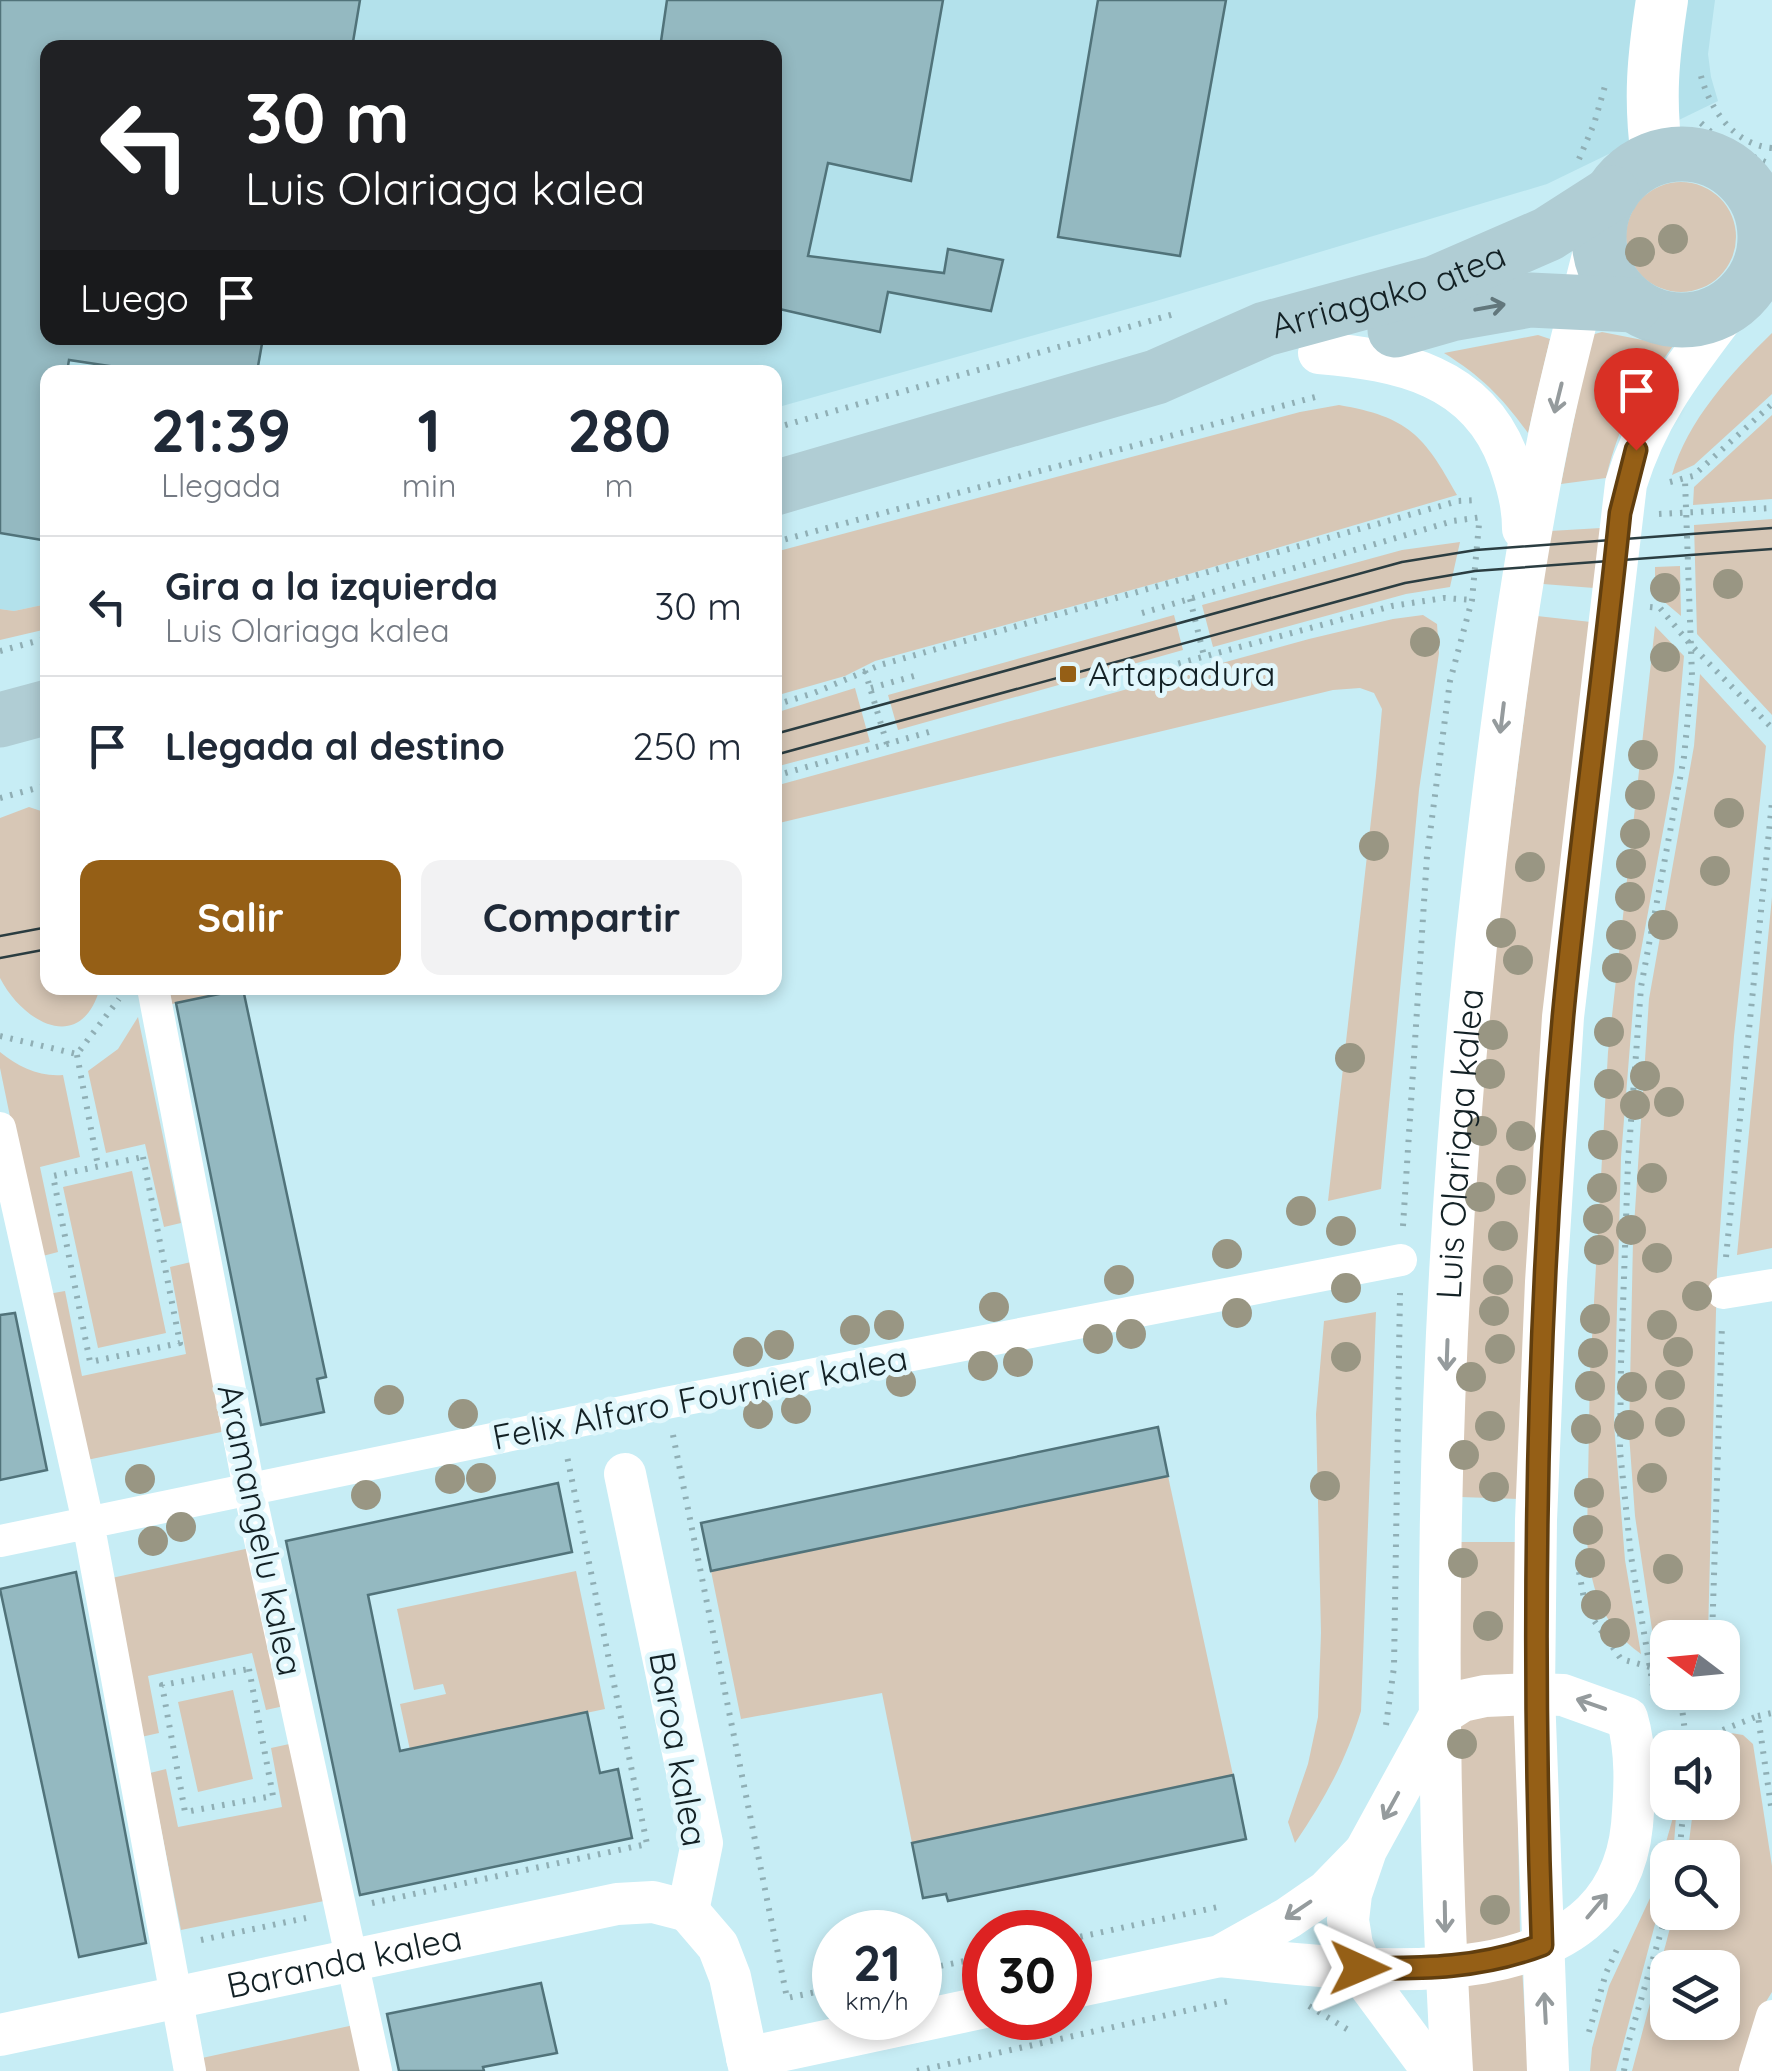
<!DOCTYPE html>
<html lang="es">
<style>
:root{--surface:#fff;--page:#f2f2f3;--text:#1f2937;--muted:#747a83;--line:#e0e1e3;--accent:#955f16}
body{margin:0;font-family:Quicksand,sans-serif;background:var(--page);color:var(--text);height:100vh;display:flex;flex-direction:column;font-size:38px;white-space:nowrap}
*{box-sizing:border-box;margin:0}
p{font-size:32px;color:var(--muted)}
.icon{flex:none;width:55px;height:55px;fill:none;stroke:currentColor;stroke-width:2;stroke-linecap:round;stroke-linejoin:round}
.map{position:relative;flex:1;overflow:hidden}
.details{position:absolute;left:40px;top:365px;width:742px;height:630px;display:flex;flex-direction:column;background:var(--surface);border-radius:20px;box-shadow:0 5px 15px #0003}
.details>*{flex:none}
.banner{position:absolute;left:40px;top:40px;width:742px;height:305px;border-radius:20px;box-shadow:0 5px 15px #0003;background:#202124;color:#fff;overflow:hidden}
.needle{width:65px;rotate:286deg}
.buttons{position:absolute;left:1650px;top:1620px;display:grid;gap:20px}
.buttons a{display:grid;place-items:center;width:90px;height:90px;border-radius:20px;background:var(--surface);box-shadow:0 5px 15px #0003;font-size:50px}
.speed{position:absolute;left:812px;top:1910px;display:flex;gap:20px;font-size:50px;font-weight:700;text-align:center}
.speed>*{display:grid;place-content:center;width:130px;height:130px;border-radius:50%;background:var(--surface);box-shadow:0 5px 15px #0003;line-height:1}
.speed small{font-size:25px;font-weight:400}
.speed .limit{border:15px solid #d22;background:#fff;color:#111}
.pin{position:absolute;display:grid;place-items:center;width:85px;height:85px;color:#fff;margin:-102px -42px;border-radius:50% 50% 50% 0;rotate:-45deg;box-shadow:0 0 10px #0007}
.pin .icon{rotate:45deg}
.me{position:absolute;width:110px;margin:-55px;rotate:91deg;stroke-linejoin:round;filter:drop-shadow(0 0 8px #0008)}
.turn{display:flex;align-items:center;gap:35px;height:210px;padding:0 40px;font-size:45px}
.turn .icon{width:130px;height:130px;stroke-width:2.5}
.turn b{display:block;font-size:70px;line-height:85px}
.then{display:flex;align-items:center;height:95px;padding:0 40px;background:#0003;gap:20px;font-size:38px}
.eta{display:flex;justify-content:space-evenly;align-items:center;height:170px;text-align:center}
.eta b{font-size:60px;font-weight:700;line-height:70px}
.primary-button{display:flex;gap:20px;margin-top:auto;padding:20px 40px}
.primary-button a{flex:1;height:115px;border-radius:20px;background:var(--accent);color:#fff;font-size:40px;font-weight:700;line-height:115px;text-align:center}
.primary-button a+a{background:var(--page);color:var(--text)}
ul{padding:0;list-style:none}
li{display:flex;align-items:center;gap:30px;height:140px;padding:0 40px;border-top:2px solid var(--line)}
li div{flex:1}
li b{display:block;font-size:38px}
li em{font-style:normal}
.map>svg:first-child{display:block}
.built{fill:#b3e1eb;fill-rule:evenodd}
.green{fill:#d7c7b6;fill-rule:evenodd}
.building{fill:#94b9c1;stroke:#51737a;stroke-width:2.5}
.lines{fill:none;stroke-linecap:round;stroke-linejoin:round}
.path{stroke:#90afb5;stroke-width:6;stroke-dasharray:2.5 8;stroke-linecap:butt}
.pedestrian{stroke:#fff;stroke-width:32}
.minor{stroke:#fff;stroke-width:42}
.tertiary{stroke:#fff;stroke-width:52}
.secondary{stroke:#b0cdd4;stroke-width:55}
.tram{stroke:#2b3d41;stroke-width:2.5}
.tree{fill:#999683}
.oneway{stroke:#62777c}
.oneway2{stroke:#959b9d}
.route-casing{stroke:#613e0e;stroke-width:25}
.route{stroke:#955f16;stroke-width:18}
.poi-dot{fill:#955f16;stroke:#e1f7fc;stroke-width:4}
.labels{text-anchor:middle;stroke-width:10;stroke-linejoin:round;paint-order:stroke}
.street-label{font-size:35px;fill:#132125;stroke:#e1f7fc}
.poi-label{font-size:35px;fill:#132125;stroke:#e1f7fc;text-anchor:start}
</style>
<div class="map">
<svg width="1772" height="2071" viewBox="0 0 1772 2071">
<rect width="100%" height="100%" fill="#c7edf5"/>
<path class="built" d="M 0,0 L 1715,0 L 1708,54 L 1711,77 L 1718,101 L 1547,184 L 1156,301 L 775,408 L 775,372 L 48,372 L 47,604 L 14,611 L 0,609 ZM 48,48 L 775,48 L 775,338 L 48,338 Z"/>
<path class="green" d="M1626 237a55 55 0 1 1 110 0a55 55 0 1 1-110 0Z
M 1602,332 L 1673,346 C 1637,396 1621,417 1606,478 L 1561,484 L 1591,335 Z
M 1772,333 L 1772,394 L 1694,465 L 1672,475 C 1687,421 1732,372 1772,333 Z
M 1538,335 L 1550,339 L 1528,433 C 1502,397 1482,377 1444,353 Z
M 1339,405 C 1408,417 1424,435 1457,495 L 1189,574 L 875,661 L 845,676 L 775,696 L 775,552 L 1300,412 Z
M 1772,415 L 1772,499 L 1693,505 L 1694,487 Z
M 1772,519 L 1772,715 L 1697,634 L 1694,525 Z
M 1601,528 L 1594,588 L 1543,584 L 1550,531 Z
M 1460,542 L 1450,587 L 1406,594 L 1213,647 L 1202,605 L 1402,550 Z
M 1680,566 L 1681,616 L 1655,594 L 1655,567 Z
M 47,604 L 47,629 L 0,640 L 0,609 L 14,611 Z
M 1174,615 L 1183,650 L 898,730 L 888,695 Z
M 1423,615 L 1437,624 L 1439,653 L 1419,790 L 1381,1189 L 1328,1201 L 1376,776 L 1382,709 L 1374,693 L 1360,688 L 1333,690 L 775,824 L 775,786 L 1309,639 L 1393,619 Z
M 1537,616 L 1591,622 L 1519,1499 L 1460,1497 L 1472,1221 L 1489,992 Z
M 1655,626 L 1684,656 L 1674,771 L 1635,983 L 1621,1157 L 1614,1424 L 1625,1560 L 1641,1654 C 1601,1626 1589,1584 1587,1537 L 1590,1373 L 1608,1052 Z
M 1700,674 L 1766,746 L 1734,1036 L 1717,1271 L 1708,1637 L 1668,1638 L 1667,1657 L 1656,1656 L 1635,1516 L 1629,1434 L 1633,1241 L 1649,999 L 1694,746 Z
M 855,688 L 870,742 L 775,767 L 775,713 Z
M 29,807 L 47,813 L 48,988 L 100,988 C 81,1055 23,1023 0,978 L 0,818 Z
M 1772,897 L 1772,1248 L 1737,1255 Z
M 169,988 L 249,988 L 172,1004 Z
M 138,1017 L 181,1223 L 164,1227 L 145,1144 L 106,1153 L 88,1071 L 118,1049 Z
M 0,1052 C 19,1067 39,1077 63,1075 L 80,1157 L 40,1167 L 58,1252 L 39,1257 L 0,1068 Z
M 132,1171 L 166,1333 L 98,1348 L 63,1187 Z
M 191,1262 L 226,1431 L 82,1461 L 48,1294 L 65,1291 L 82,1376 L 186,1354 L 170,1267 Z
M 1376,1312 L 1361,1711 C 1346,1761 1324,1800 1295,1843 L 1288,1822 L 1308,1764 L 1318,1717 L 1321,1633 L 1316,1414 L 1324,1321 Z
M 1168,1476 L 1233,1775 L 912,1843 L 882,1693 L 741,1719 L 711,1571 Z
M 1460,1542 L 1517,1542 L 1517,1675 L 1459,1687 Z
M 250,1548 L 284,1706 L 266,1710 L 252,1653 L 148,1676 L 159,1733 L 141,1737 L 107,1579 Z
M 576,1571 L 605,1709 L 410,1750 L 400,1704 L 446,1694 L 443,1684 L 414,1690 L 397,1609 Z
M 233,1690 L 253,1779 L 198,1792 L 178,1702 Z
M 1516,1708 L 1520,1934 L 1463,1952 L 1457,1726 L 1469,1718 Z
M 1731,1733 L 1743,1735 L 1753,1744 L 1772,1866 L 1772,1992 L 1759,2013 L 1742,2071 L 1632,2071 L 1674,1913 L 1722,1912 L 1722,1858 L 1687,1857 L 1694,1803 L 1722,1802 L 1722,1748 L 1711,1747 L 1719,1737 ZM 1668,1968 L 1722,1968 L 1722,2022 L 1668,2022 Z
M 294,1743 L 324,1901 L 181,1930 L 150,1773 L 166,1769 L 178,1827 L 282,1807 L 271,1748 Z
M 1677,1803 L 1673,1857 L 1668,1858 L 1667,1879 L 1616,2071 L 1590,2071 L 1592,2048 L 1609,1986 L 1651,1896 Z
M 1522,1966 L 1528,2071 L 1468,2071 L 1463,1986 Z
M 354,2025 L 364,2071 L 205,2071 L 202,2058 Z"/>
<path class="building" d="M 0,0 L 360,0 L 352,48 L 48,48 L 48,338 L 263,338 L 257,372 L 149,372 L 69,360 L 67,372 L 48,372 L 48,541 L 0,533 Z
M 667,0 L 943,0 L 911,181 L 828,163 L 808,256 L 944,273 L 948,249 L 1003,260 L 991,311 L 888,292 L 880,332 L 775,308 L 775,48 L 660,48 Z
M 1098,0 L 1226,0 L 1180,256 L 1058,237 Z
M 243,989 L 326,1377 L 317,1379 L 324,1412 L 261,1425 L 176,1003 Z
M 15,1313 L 47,1470 L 0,1480 L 0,1315 Z
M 1158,1427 L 1168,1476 L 711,1571 L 701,1523 Z
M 558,1483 L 572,1552 L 368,1595 L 400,1751 L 587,1712 L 600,1773 L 618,1769 L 632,1838 L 360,1895 L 286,1541 Z
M 76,1572 L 146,1943 L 79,1957 L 0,1589 Z
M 1233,1775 L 1246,1839 L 948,1901 L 946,1894 L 923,1898 L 912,1843 Z
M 541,1983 L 557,2053 L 483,2067 L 484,2071 L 399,2071 L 387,2014 Z"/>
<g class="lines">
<path class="path" d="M 1701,76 C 1710,109 1734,145 1772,148
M 1701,123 L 1723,143 L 1772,165
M 1579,159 L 1594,124 L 1605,86
M 775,428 L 1174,314
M 1670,482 L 1693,476 L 1772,404
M 1659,514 L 1772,508
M 775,542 L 1319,396
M 1190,599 L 1204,656
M 1650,607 L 1660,608 L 1690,644 L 1772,728
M 1142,613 L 1453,521 L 1482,517
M 0,651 L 48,638
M 1158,669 L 1392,606 L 1444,598 L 1473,600
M 865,671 L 887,744
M 871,688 L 914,676
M 775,705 L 814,693 L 880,665 L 1458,501 L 1478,500
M 775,776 L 929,732
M 0,798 L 48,785
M 0,1036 L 77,1054 L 119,999
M 77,1055 L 98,1166
M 143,1157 L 180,1343 L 90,1362 L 53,1176 Z
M 1403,1226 L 1427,856 L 1450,681 L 1472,600 L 1479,524
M 1726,1257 L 1772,802
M 673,1435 L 787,1998 L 835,1988
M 1579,1572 L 1586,1609 L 1621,1659 L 1650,1667 L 1668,1664
M 1712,1638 L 1722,1324
M 249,1669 L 273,1796 L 185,1812 L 162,1685 Z
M 1653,1686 L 1631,1556 L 1620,1451 L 1621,1363 L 1628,1162 L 1641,987 L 1684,757 L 1692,676 L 1685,480
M 1680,1692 L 1687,1748
M 1758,1716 L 1772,1713
M 1386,1725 L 1394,1667 L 1400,1293
M 1698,1748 L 1710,1735 L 1758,1716 L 1772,1813
M 1679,1858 L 1684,1802
M 372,1903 L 647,1844 L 567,1456
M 1070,1939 L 1218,1907
M 201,1940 L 306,1918
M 920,1970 L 985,1957
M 1309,2006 L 1350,2031
M 1589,2032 L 1606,1973 L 1619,1945
M 917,2071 L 1234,2000
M 1624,2071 L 1628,2044 L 1668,1908"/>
<path class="pedestrian" d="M 153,988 L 249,1489 L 376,2071
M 0,1128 L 88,1522 L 190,2071
M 1723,1293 L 1772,1285
M 0,1541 L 666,1403 L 1401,1260
M 1755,2071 L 1772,2016"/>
<g class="minor">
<path d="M 1319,353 C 1399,360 1478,375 1509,461 C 1517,484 1523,504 1523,529"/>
<path d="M 625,1474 L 702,1843 L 688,1911"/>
<path d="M 688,1911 L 718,1946 L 730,1977 L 750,2071"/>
<path d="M 1220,1956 C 1346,1969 1614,2011 1632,1825 C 1635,1790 1637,1752 1627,1718 L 1563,1695 L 1534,1694 L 1485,1696 L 1462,1701 L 1440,1715 L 1366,1850 L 1351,1894 L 1348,1920 L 1352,1945 L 1368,1983 L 1433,2071"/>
<path d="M 1070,1988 L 1220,1956 L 1288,1918 L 1327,1891 L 1363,1854"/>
<path id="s1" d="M 0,2035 L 617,1904 L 653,1902 L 688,1911"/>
<path d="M 747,2058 L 985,2007"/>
<path id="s2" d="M 1452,2071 C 1428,1666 1439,1257 1486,854 C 1503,709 1522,564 1552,422 C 1566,358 1583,295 1599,232"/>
<path d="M 1548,2071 L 1534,1694 L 1536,1520 L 1546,1282 L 1563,1017 L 1626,484 C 1648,411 1688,363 1733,303"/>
</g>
<path class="tertiary" d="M 1657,157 C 1649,99 1653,58 1662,0"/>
<g class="secondary">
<circle cx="1682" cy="237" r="83"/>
<path d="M 1395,330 L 1451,314 L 1530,300 L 1634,305"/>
<path id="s3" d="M 775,488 L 1156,377 L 1265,329 L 1435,283 L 1548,234 L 1612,193"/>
<path d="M 0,720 L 48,707"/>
</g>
<path class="tram" d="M 775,734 L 1402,562 L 1476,550 L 1772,528
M 775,755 L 1405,583 L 1475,571 L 1772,549
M 0,936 L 48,927
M 0,958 L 48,949"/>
</g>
<g class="tree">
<circle cx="1673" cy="239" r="15"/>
<circle cx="1640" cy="252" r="15"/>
<circle cx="1728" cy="584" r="15"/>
<circle cx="1665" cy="588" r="15"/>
<circle cx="1425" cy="642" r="15"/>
<circle cx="1665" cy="657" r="15"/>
<circle cx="1643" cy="755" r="15"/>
<circle cx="1640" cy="795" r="15"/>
<circle cx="1729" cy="813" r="15"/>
<circle cx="1635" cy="834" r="15"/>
<circle cx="1374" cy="846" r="15"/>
<circle cx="1631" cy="864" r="15"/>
<circle cx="1530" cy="867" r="15"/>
<circle cx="1715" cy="871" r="15"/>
<circle cx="1630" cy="897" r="15"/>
<circle cx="1663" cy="925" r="15"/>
<circle cx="1501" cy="933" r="15"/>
<circle cx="1621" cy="935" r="15"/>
<circle cx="1518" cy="960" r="15"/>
<circle cx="1617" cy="968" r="15"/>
<circle cx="1609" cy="1032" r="15"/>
<circle cx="1493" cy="1035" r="15"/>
<circle cx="1350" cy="1058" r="15"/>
<circle cx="1490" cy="1074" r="15"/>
<circle cx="1645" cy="1076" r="15"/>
<circle cx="1609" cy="1084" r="15"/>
<circle cx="1669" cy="1102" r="15"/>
<circle cx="1635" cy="1105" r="15"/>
<circle cx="1482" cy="1131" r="15"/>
<circle cx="1521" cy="1136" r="15"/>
<circle cx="1603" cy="1145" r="15"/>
<circle cx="1652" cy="1178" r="15"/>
<circle cx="1511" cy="1180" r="15"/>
<circle cx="1602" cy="1188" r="15"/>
<circle cx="1480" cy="1197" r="15"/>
<circle cx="1301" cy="1211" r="15"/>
<circle cx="1598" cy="1219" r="15"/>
<circle cx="1631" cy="1230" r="15"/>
<circle cx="1341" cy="1231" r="15"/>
<circle cx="1503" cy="1236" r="15"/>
<circle cx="1599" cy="1250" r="15"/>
<circle cx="1227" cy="1254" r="15"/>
<circle cx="1657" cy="1258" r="15"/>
<circle cx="1119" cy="1280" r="15"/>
<circle cx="1498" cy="1280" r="15"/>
<circle cx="1346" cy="1288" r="15"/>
<circle cx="1697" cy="1296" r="15"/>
<circle cx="994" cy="1307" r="15"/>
<circle cx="1494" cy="1311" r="15"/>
<circle cx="1237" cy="1313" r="15"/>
<circle cx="1595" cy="1319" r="15"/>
<circle cx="889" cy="1325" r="15"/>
<circle cx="1662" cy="1325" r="15"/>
<circle cx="855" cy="1330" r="15"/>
<circle cx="1131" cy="1334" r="15"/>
<circle cx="1098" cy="1339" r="15"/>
<circle cx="779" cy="1345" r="15"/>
<circle cx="1500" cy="1349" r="15"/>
<circle cx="748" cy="1352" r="15"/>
<circle cx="1678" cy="1352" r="15"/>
<circle cx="1593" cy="1353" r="15"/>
<circle cx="1346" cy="1357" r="15"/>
<circle cx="1018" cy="1362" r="15"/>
<circle cx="983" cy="1366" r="15"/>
<circle cx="1471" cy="1377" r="15"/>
<circle cx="901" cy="1382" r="15"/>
<circle cx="1670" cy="1385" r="15"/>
<circle cx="1590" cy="1386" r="15"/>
<circle cx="1632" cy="1387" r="15"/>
<circle cx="389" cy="1400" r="15"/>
<circle cx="796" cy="1409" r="15"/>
<circle cx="463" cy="1414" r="15"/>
<circle cx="758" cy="1414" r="15"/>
<circle cx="1670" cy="1422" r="15"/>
<circle cx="1629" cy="1425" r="15"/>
<circle cx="1490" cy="1426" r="15"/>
<circle cx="1586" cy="1429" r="15"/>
<circle cx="1464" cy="1455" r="15"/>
<circle cx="481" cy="1478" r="15"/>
<circle cx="1652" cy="1478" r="15"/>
<circle cx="140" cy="1479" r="15"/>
<circle cx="450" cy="1479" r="15"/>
<circle cx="1325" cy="1486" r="15"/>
<circle cx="1494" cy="1487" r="15"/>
<circle cx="1589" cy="1493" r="15"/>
<circle cx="366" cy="1495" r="15"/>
<circle cx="181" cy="1527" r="15"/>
<circle cx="1588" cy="1530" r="15"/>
<circle cx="153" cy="1541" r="15"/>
<circle cx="1463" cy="1563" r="15"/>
<circle cx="1590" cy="1563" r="15"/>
<circle cx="1668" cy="1569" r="15"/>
<circle cx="1596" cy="1605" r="15"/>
<circle cx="1488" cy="1626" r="15"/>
<circle cx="1615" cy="1633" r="15"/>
<circle cx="1462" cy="1744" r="15"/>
<circle cx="1495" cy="1910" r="15"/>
</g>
<defs><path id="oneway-shaft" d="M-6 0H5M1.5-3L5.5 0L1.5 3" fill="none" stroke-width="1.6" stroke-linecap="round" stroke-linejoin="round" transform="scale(2.5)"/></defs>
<use class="oneway" href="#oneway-shaft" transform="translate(1490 307) rotate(-10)"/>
<g class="oneway2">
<use href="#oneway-shaft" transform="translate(1558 398) rotate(104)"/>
<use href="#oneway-shaft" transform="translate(1502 718) rotate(97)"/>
<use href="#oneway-shaft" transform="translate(1447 1355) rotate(92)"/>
<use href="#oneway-shaft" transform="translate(1591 1704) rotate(-161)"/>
<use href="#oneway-shaft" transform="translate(1391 1806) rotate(119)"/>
<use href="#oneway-shaft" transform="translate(1597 1906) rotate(-50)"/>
<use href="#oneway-shaft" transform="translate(1298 1910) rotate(146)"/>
<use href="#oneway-shaft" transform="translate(1445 1917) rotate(89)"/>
<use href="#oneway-shaft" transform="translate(1545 2008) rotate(-93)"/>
</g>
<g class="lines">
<g class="route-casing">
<path id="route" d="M 1360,1968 C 1424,1969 1482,1968 1542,1945 C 1531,1635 1535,1325 1563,1016 C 1579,848 1603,681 1620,513 L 1636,450"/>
</g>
<use href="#route" class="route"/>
</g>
<rect class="poi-dot" x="1058" y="664" width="20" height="20" rx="5"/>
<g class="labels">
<g class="street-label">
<text dy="12" stroke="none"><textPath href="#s3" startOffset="645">Arriagako atea</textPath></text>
<text dy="12" stroke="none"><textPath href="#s2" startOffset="928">Luis Olariaga kalea</textPath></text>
<text transform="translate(700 1398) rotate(-11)" y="12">Felix Alfaro Fournier kalea</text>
<text transform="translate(260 1530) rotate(78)" y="12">Aramangelu kalea</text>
<text transform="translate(678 1749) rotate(80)" y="12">Baroa kalea</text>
<text dy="12" stroke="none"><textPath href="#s1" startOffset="352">Baranda kalea</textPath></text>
</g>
<g class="poi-label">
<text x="1088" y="686">Artapadura</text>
</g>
</g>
</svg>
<div class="buttons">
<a><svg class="needle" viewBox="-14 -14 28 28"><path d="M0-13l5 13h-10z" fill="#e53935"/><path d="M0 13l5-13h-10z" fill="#747a83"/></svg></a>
<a><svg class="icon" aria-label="sound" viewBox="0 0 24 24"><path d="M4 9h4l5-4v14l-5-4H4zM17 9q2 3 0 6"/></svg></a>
<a><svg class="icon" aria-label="search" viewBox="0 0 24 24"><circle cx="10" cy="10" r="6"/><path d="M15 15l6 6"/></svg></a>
<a><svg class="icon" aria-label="layers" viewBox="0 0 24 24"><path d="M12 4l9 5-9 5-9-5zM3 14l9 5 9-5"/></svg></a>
</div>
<div class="speed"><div>21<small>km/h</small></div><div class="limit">30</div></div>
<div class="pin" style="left:1636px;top:450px;background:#d93025"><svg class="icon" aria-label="arrive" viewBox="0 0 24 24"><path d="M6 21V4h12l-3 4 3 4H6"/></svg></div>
<svg class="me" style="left:1360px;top:1968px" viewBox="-20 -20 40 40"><path d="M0-17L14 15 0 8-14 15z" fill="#955f16" stroke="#fff" stroke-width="4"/></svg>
<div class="banner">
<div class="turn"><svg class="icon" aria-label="left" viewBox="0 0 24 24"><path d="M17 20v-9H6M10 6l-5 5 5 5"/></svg><div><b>30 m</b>Luis Olariaga kalea</div></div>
<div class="then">Luego<svg class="icon" aria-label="arrive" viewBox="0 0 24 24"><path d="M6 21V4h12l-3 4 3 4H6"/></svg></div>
</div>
<section class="details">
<div class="eta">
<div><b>21:39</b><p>Llegada</p></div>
<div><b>1</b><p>min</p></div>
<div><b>280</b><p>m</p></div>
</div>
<ul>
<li><svg class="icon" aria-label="left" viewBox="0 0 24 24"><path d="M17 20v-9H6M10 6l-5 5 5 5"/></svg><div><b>Gira a la izquierda</b><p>Luis Olariaga kalea</p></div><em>30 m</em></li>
<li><svg class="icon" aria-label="arrive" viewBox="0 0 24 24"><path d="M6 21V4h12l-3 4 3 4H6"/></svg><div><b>Llegada al destino</b></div><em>250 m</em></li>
</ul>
<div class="primary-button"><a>Salir</a><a>Compartir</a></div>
</section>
</div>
